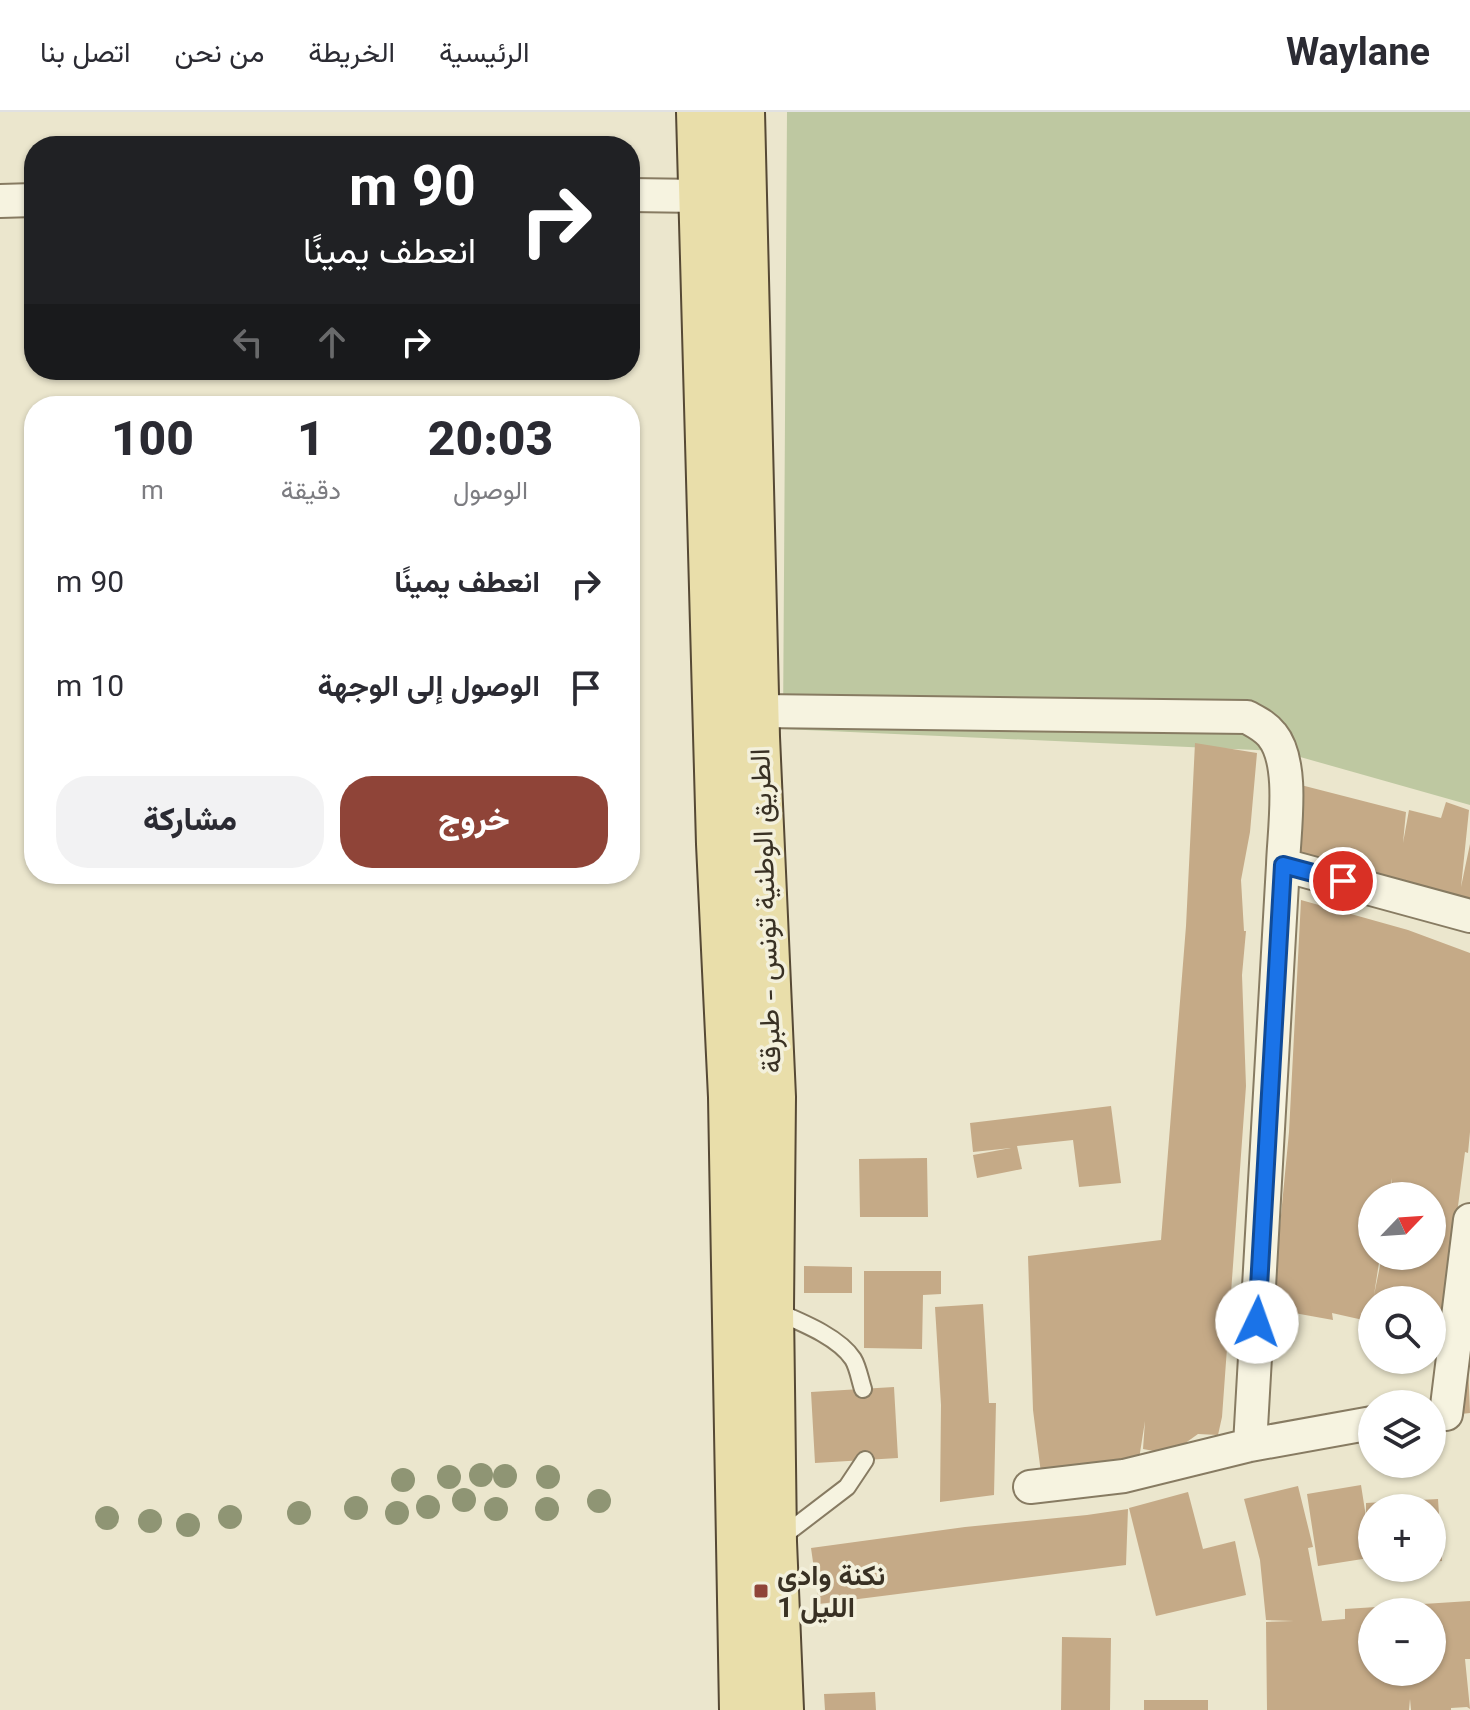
<!DOCTYPE html>
<html lang="ar">
<meta charset="utf-8">
<style>
:root{--surface:#fff;--page:#f2f2f3;--text:#2b2b33;--muted:#7c7c81;--line:#e1e1e2;--accent:#8f4438}
body{margin:0;font-family:Georgia,Vazirmatn,serif;background:var(--page);color:var(--text);direction:rtl;height:100vh;display:flex;flex-direction:column;font-size:30px;white-space:nowrap}
*{box-sizing:border-box;margin:0}
p{font-size:26px;color:var(--muted)}
.icon{flex:none;width:44px;height:44px;fill:none;stroke:currentColor;stroke-width:2;stroke-linecap:round;stroke-linejoin:round}
.map{position:relative;flex:1;overflow:hidden;direction:ltr}
.drawer{position:absolute;left:24px;top:284px;width:616px;height:488px;display:flex;flex-direction:column;background:var(--surface);border-radius:32px;box-shadow:0 2px 6px #0004;direction:rtl}
.drawer>*{flex:none}
.hud{position:absolute;left:24px;top:24px;width:616px;height:244px;border-radius:32px;box-shadow:0 2px 6px #0004;direction:rtl;background:#202124;color:#fff;overflow:hidden}
.needle{width:52px;rotate:65deg}
.tools{position:absolute;left:1358px;top:1070px;display:grid;gap:16px}
.tools a{display:grid;place-items:center;width:88px;height:88px;border-radius:50%;background:var(--surface);box-shadow:0 2px 6px #0004;font-size:40px}
.pin{position:absolute;display:grid;place-items:center;width:68px;height:68px;color:#fff;margin:-34px;border:4px solid #fff;border-radius:50%;box-shadow:0 2px 8px #0007}
.me{position:absolute;width:88px;margin:-44px;rotate:3deg;stroke-linejoin:round;filter:drop-shadow(0 0 6px #0008)}
.turn{display:flex;align-items:center;gap:28px;height:168px;padding:0 32px;font-size:36px}
.turn .icon{width:104px;height:104px;stroke-width:2.5}
.turn b{display:block;font-size:56px;line-height:68px}
.lanes{display:flex;align-items:center;height:76px;padding:0 32px;background:#0003;justify-content:center;gap:40px;direction:ltr}
.lanes .off{opacity:.35}
.eta{display:flex;justify-content:space-evenly;align-items:center;height:136px;text-align:center}
.eta b{font-size:48px;font-weight:800;line-height:56px}
.action{display:flex;gap:16px;margin-top:auto;padding:16px 32px}
.action a{flex:1;height:92px;border-radius:32px;background:var(--accent);color:#fff;font-size:32px;font-weight:800;line-height:92px;text-align:center}
.action a+a{background:var(--page);color:var(--text)}
ul{padding:0;list-style:none}
li{display:flex;align-items:center;gap:24px;height:104px;padding:0 32px}
li div{flex:1}
li b{display:block;font-size:30px}
li em{font-style:normal}
header{display:flex;align-items:center;gap:48px;box-sizing:border-box;height:112px;padding:0 40px;background:var(--surface);border-bottom:2px solid var(--line)}
header strong{font-size:38px}
nav{display:flex;gap:44px;margin-inline-start:auto;font-size:28px}
.map>svg:first-child{display:block}
.green{fill:#bec8a1}
.building{fill:#c5aa87;fill-rule:evenodd}
.lines{fill:none;stroke-linecap:round;stroke-linejoin:round}
.service-casing{stroke:#877b62;stroke-width:20}
.minor-casing{stroke:#877b62;stroke-width:36}
.primary-casing{stroke:#564935;stroke-width:48}
.service{stroke:#f6f3e0;stroke-width:16}
.minor{stroke:#f6f3e0;stroke-width:32}
.primary{stroke:#e9deaa;stroke-width:44}
.tree{fill:#8f9574}
.route-casing{stroke:#114b97;stroke-width:20}
.route{stroke:#1a73e8;stroke-width:14}
.poi-dot{fill:#8f4438;stroke:#f3f0dc;stroke-width:3}
.labels{text-anchor:middle;stroke-width:7;stroke-linejoin:round;paint-order:stroke}
.street-label{font-size:28px;fill:#393124;stroke:#f3f0dc}
.poi-label{font-size:28px;font-weight:bold;fill:#393124;stroke:#f3f0dc;text-anchor:start}
</style>
<header>
<strong>Waylane</strong>
<nav><a>الرئيسية</a><a>الخريطة</a><a>من نحن</a><a>اتصل بنا</a></nav>
</header>
<div class="map">
<svg width="1470" height="1598" viewBox="0 0 1470 1598">
<rect width="100%" height="100%" fill="#ebe6cd"/>
<path class="green" d="M 787,0 L 1470,0 L 1470,693 L 1279,639 L 783,617 Z"/>
<path class="building" d="M 1195,631 L 1257,641 L 1250,720 L 1241,768 L 1244,819 L 1246,819 L 1242,863 L 1246,974 L 1222,1305 L 1218,1323 L 1198,1322 L 1170,1342 L 1143,1337 L 1145,1309 L 1136,1366 L 1043,1377 L 1033,1298 L 1028,1144 L 1161,1128 L 1186,814 Z
M 1293,671 L 1406,700 L 1403,731 L 1409,698 L 1441,706 L 1446,690 L 1469,698 L 1461,775 L 1470,732 L 1470,800 L 1297,751 Z
M 1301,788 L 1408,818 L 1470,841 L 1470,1020 L 1468,1041 L 1465,1040 L 1454,1125 L 1437,1225 L 1432,1223 L 1432,1188 L 1372,1188 L 1372,1210 L 1332,1201 L 1333,1208 L 1272,1197 L 1289,1020 ZM 1392,1066 L 1391,1084 L 1432,1084 L 1432,1144 L 1382,1144 L 1374,1183 L 1380,1144 L 1372,1144 L 1372,1084 L 1389,1084 Z
M 1111,994 L 1121,1071 L 1079,1075 L 1073,1028 L 1017,1034 L 1022,1057 L 977,1066 L 973,1043 L 1011,1036 L 973,1040 L 970,1011 Z
M 927,1046 L 928,1105 L 860,1105 L 859,1047 Z
M 804,1154 L 852,1155 L 852,1181 L 804,1181 Z
M 864,1159 L 941,1159 L 941,1182 L 923,1183 L 922,1237 L 864,1236 Z
M 983,1192 L 989,1291 L 996,1291 L 994,1383 L 940,1390 L 941,1293 L 935,1195 Z
M 1468,1251 L 1470,1301 L 1461,1302 Z
M 894,1275 L 898,1346 L 815,1351 L 811,1280 Z
M 1361,1373 L 1366,1405 L 1366,1391 L 1438,1387 L 1442,1449 L 1432,1450 L 1432,1396 L 1372,1396 L 1372,1452 L 1370,1452 L 1369,1446 L 1318,1454 L 1307,1382 Z
M 1298,1374 L 1313,1435 L 1308,1436 L 1322,1509 L 1345,1507 L 1345,1497 L 1470,1489 L 1470,1547 L 1465,1547 L 1470,1597 L 1467,1595 L 1451,1596 L 1451,1598 L 1411,1598 L 1410,1587 L 1409,1598 L 1267,1598 L 1266,1510 L 1294,1509 L 1266,1508 L 1260,1448 L 1244,1387 ZM 1372,1500 L 1432,1500 L 1432,1560 L 1372,1560 Z
M 1188,1380 L 1203,1437 L 1235,1429 L 1246,1483 L 1156,1504 L 1129,1396 Z
M 1128,1397 L 1126,1453 L 819,1492 L 811,1436 L 965,1415 L 1087,1403 Z
M 1062,1525 L 1111,1526 L 1110,1598 L 1061,1598 Z
M 875,1580 L 876,1598 L 825,1598 L 824,1582 Z
M 1144,1588 L 1208,1588 L 1208,1598 L 1144,1598 Z"/>
<g class="lines">
<g class="service-casing">
<path id="service" d="M 773,1198 C 798,1209 838,1224 853,1247 C 858,1255 860,1268 863,1277
M 779,1427 L 847,1375 L 865,1348"/>
</g>
<g class="minor-casing">
<path id="minor" d="M 630,83 L 700,84
M 0,89 L 34,88
M 757,599 L 1247,605 C 1256,610 1265,614 1272,623 C 1295,651 1284,718 1283,753 L 1250,1333
M 1283,753 L 1470,804
M 1446,1302 L 1470,1108
M 1030,1375 L 1124,1364 L 1250,1333 L 1372,1311"/>
</g>
<g class="primary-casing">
<path id="primary" d="M 699,0 L 719,732 L 731,985 L 742,1598
M 742,0 L 757,625 L 773,985 L 771,1197 L 774,1430 L 781,1598"/>
</g>
<use href="#service" class="service"/>
<use href="#minor" class="minor"/>
<use href="#primary" class="primary"/>
</g>
<g class="tree">
<circle cx="481" cy="1363" r="12"/>
<circle cx="505" cy="1364" r="12"/>
<circle cx="449" cy="1365" r="12"/>
<circle cx="548" cy="1365" r="12"/>
<circle cx="403" cy="1368" r="12"/>
<circle cx="464" cy="1388" r="12"/>
<circle cx="599" cy="1389" r="12"/>
<circle cx="428" cy="1395" r="12"/>
<circle cx="356" cy="1396" r="12"/>
<circle cx="496" cy="1397" r="12"/>
<circle cx="547" cy="1397" r="12"/>
<circle cx="299" cy="1401" r="12"/>
<circle cx="397" cy="1401" r="12"/>
<circle cx="230" cy="1405" r="12"/>
<circle cx="107" cy="1406" r="12"/>
<circle cx="150" cy="1409" r="12"/>
<circle cx="188" cy="1413" r="12"/>
</g>
<g class="lines">
<g class="route-casing">
<path id="route" d="M 1257,1210 L 1283,753 L 1343,769"/>
</g>
<use href="#route" class="route"/>
</g>
<rect class="poi-dot" x="753" y="1471" width="16" height="16" rx="4"/>
<g class="labels">
<g class="street-label">
<text transform="translate(765 799) rotate(-92)" y="10">الطريق الوطنية تونس - طبرقة</text>
</g>
<g class="poi-label">
<text x="777" y="1473">نكنة وادى<tspan x="777" dy="32">الليل 1</tspan></text>
</g>
</g>
</svg>
<div class="tools">
<a><svg class="needle" viewBox="-14 -14 28 28"><path d="M0-13l5 13h-10z" fill="#e53935"/><path d="M0 13l5-13h-10z" fill="#7c7c81"/></svg></a>
<a><svg class="icon" aria-label="search" viewBox="0 0 24 24"><circle cx="10" cy="10" r="6"/><path d="M15 15l6 6"/></svg></a>
<a><svg class="icon" aria-label="layers" viewBox="0 0 24 24"><path d="M12 4l9 5-9 5-9-5zM3 14l9 5 9-5"/></svg></a>
<a>+</a>
<a>−</a>
</div>
<div class="pin" style="left:1343px;top:769px;background:#d93025"><svg class="icon" aria-label="arrive" viewBox="0 0 24 24"><path d="M6 21V4h12l-3 4 3 4H6"/></svg></div>
<svg class="me" style="left:1257px;top:1210px" viewBox="-20 -20 40 40"><circle r="19" fill="#fff"/><path d="M0-13L10 11 0 6-10 11z" fill="#1a73e8"/></svg>
<div class="hud">
<div class="turn"><svg class="icon" aria-label="right" viewBox="0 0 24 24"><path d="M7 20v-9h11M14 6l5 5-5 5"/></svg><div><b>90 m</b>انعطف يمينًا</div></div>
<div class="lanes"><svg class="icon off" aria-label="left" viewBox="0 0 24 24"><path d="M17 20v-9H6M10 6l-5 5 5 5"/></svg><svg class="icon off" aria-label="ahead" viewBox="0 0 24 24"><path d="M12 20V5M6 11l6-6 6 6"/></svg><svg class="icon" aria-label="right" viewBox="0 0 24 24"><path d="M7 20v-9h11M14 6l5 5-5 5"/></svg></div>
</div>
<section class="drawer">
<div class="eta">
<div><b>20:03</b><p>الوصول</p></div>
<div><b>1</b><p>دقيقة</p></div>
<div><b>100</b><p>m</p></div>
</div>
<ul>
<li><svg class="icon" aria-label="right" viewBox="0 0 24 24"><path d="M7 20v-9h11M14 6l5 5-5 5"/></svg><div><b>انعطف يمينًا</b></div><em>90 m</em></li>
<li><svg class="icon" aria-label="arrive" viewBox="0 0 24 24"><path d="M6 21V4h12l-3 4 3 4H6"/></svg><div><b>الوصول إلى الوجهة</b></div><em>10 m</em></li>
</ul>
<div class="action"><a>خروج</a><a>مشاركة</a></div>
</section>
</div>
